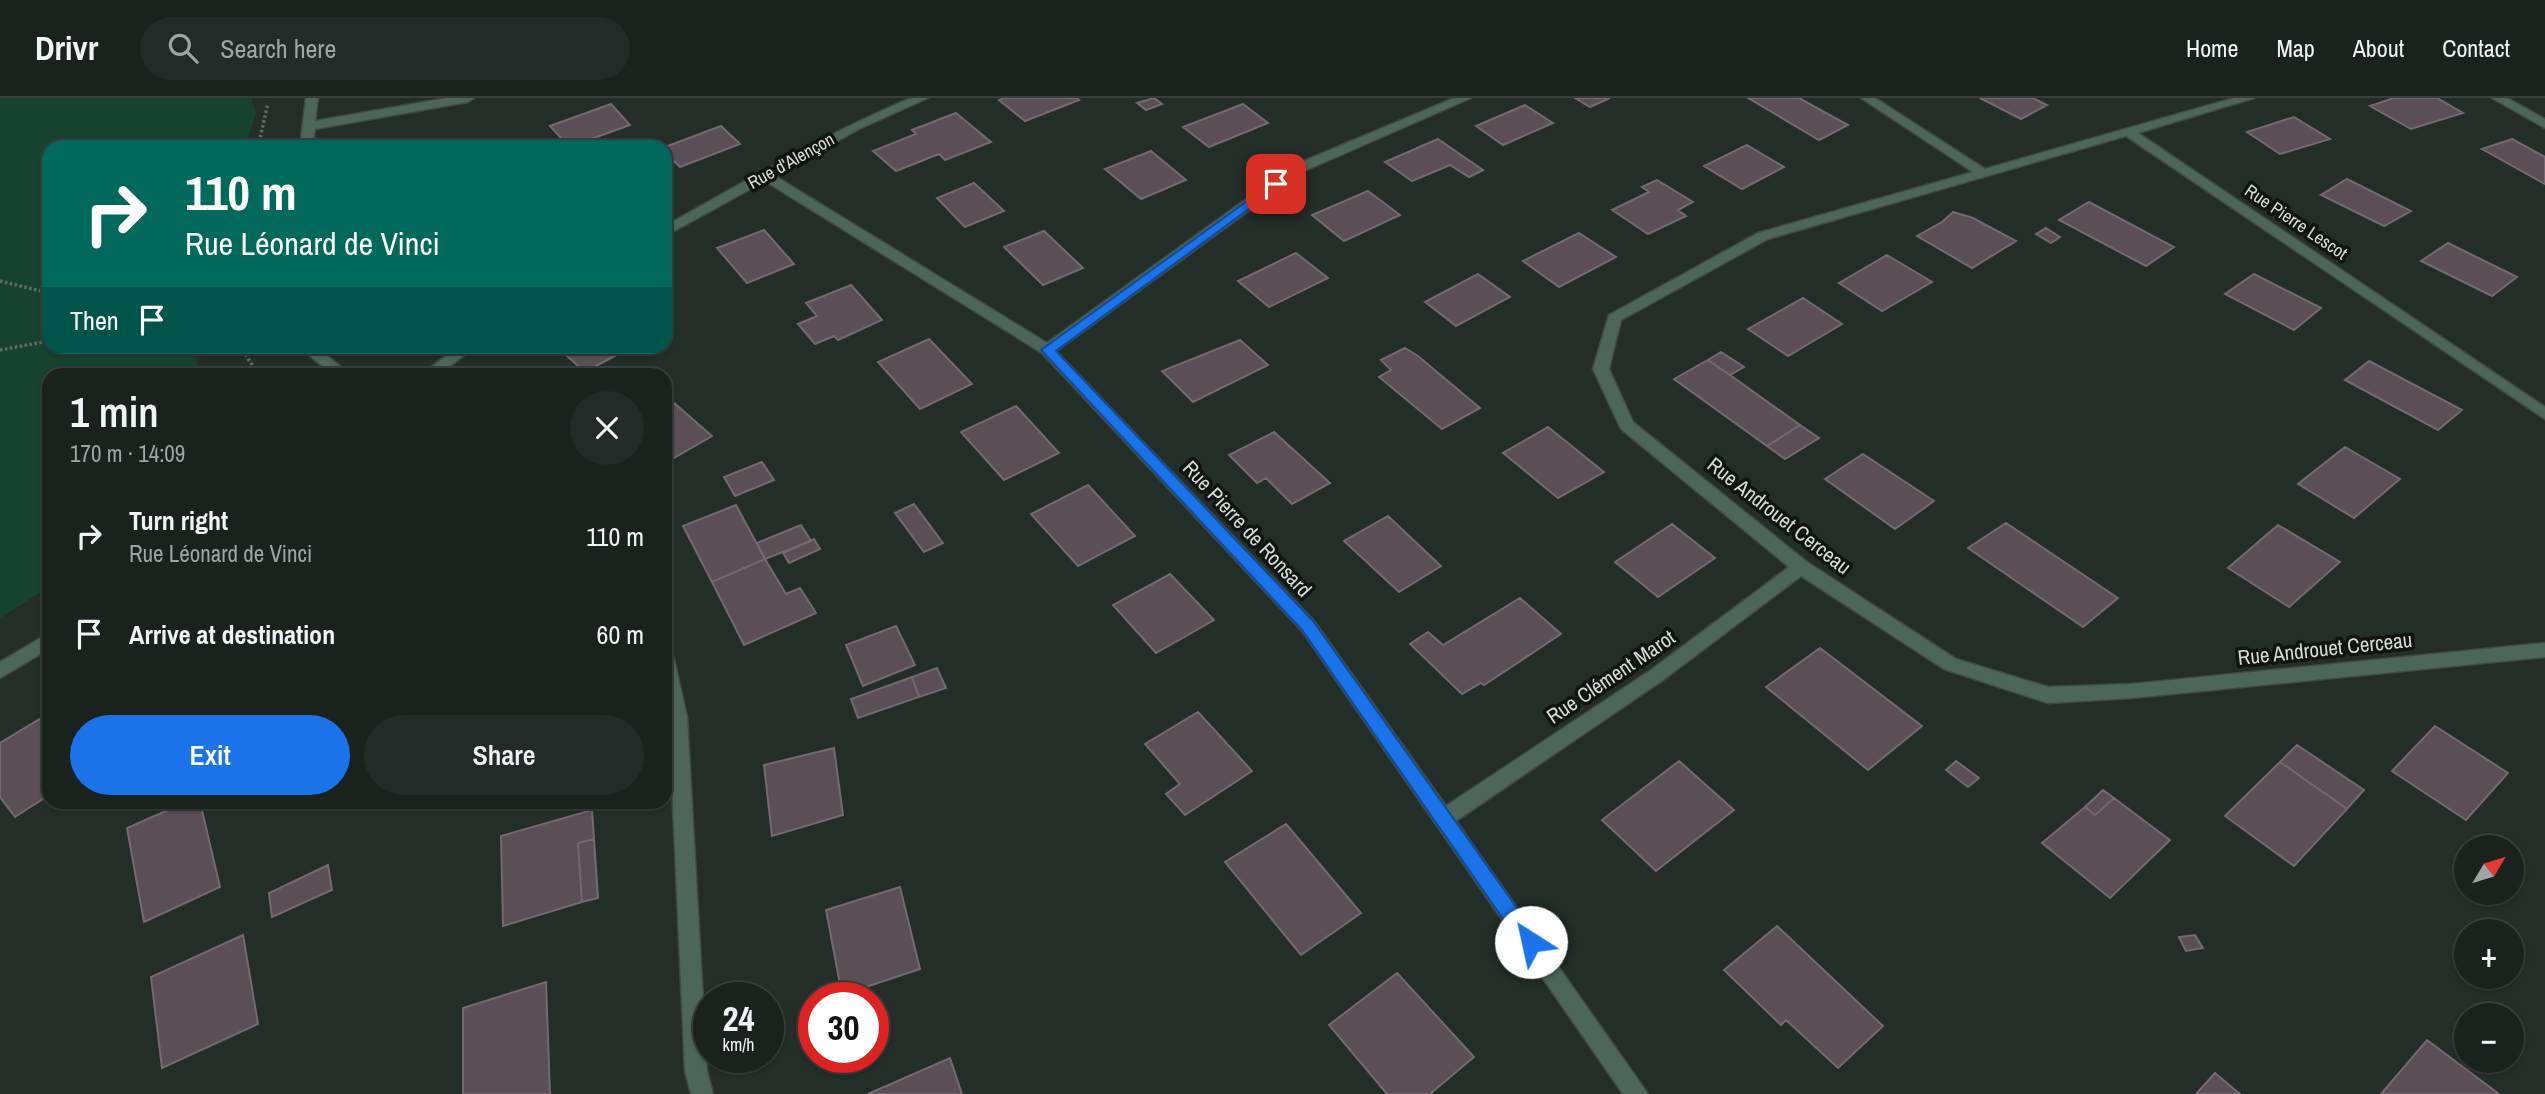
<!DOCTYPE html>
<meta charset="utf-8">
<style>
:root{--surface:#1a221e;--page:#232a27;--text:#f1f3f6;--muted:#9fa4a4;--line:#383f3c;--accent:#1a73e8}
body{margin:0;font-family:"Archivo Narrow",sans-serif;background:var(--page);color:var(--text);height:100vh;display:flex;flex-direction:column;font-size:26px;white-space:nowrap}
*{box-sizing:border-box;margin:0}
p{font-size:23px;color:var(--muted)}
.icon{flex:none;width:38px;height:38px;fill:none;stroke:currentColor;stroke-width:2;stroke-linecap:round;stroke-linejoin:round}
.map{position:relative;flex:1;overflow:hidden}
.panel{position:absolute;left:42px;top:270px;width:630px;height:441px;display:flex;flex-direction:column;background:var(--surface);border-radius:21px;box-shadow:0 2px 5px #0004,0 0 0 2px var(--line)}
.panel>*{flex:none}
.guide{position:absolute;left:42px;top:42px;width:630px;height:214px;border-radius:21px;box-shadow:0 2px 5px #0004,0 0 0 2px var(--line);background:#00695c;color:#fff;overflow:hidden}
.needle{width:46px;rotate:52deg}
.fabs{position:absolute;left:2454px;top:737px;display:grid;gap:14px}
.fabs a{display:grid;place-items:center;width:70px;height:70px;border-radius:50%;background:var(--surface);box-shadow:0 2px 5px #0004,0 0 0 2px var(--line);font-size:35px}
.speed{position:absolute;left:693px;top:884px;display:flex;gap:14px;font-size:35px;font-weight:700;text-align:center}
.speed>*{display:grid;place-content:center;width:91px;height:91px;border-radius:50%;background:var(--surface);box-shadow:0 2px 5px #0004,0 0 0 2px var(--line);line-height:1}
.speed small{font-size:18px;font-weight:400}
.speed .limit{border:10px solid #d22;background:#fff;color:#111}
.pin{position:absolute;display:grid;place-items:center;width:60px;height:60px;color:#fff;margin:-30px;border-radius:14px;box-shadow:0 4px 10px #0006}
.me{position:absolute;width:77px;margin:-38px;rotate:325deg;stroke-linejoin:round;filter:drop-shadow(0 0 5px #0008)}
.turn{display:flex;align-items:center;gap:24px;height:147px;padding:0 28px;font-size:32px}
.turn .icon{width:91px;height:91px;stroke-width:2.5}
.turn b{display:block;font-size:49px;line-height:60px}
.then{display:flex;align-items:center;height:66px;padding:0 28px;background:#0003;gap:14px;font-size:26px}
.round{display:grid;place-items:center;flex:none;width:74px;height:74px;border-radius:37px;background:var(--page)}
.summary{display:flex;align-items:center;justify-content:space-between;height:119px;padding:0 28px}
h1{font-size:42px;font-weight:600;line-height:52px}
.cta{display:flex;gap:14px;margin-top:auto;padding:14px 28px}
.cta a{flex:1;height:80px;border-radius:42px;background:var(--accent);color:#fff;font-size:28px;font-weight:600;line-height:80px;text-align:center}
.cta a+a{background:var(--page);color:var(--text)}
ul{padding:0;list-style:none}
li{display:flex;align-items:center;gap:21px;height:98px;padding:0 28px}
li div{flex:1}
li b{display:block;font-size:26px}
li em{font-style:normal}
header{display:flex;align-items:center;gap:42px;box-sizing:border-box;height:98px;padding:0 35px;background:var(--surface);border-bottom:2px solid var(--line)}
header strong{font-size:33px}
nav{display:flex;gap:38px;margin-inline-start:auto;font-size:24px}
.search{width:490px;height:63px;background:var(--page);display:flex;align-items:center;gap:18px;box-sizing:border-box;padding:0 24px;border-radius:38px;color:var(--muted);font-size:26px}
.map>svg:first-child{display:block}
.green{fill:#174230}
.building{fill:#594f55;stroke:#746970;stroke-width:2}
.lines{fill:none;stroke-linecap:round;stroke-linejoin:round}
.minor-casing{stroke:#3f4a44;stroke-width:3}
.path{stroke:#626b66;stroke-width:3.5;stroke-dasharray:2.5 2.5;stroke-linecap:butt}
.minor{fill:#4c675a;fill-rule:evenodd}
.route{fill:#1a73e8;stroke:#114b97;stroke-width:2}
.labels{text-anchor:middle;stroke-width:7;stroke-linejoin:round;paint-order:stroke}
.far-street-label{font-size:18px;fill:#d5dcd8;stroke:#101512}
.street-label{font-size:21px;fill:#d5dcd8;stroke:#101512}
</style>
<header>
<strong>Drivr</strong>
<div class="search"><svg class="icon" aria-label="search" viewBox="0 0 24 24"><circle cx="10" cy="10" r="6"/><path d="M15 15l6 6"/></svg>Search here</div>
<nav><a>Home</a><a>Map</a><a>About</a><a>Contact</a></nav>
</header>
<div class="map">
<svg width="2545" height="996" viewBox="0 0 2545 996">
<rect width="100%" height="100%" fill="#232e28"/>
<path class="green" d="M 0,0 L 251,0 L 256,15 L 245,49 L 49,49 L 49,248 L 195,249 L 198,276 L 49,276 L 49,489 L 0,520 Z"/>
<path class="building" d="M 1004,0 L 1077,0 L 1079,2 L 1025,23 L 999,2 Z
M 1154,0 L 1162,6 L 1146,12 L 1137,5 Z
M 1575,0 L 1610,0 L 1590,9 Z
M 1748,0 L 1799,0 L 1848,27 L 1819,42 Z
M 1980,0 L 2033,0 L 2047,7 L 2021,21 Z
M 2394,0 L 2437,0 L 2463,15 L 2411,31 L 2370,8 Z
M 611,6 L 630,27 L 569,49 L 550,28 Z
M 1243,6 L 1268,25 L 1209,49 L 1183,29 Z
M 1525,7 L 1553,25 L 1503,47 L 1476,28 Z
M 956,15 L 991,44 L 945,62 L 939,56 L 896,73 L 873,53 L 916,36 L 912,32 Z
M 2294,19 L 2330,41 L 2280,56 L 2247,34 Z
M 721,28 L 740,46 L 680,69 L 665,54 L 665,49 Z
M 1438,41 L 1483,72 L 1469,79 L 1450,67 L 1412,83 L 1385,64 Z
M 2512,41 L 2545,59 L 2545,86 L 2482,51 Z
M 1747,47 L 1784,69 L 1742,91 L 1704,68 Z
M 1151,53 L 1186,82 L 1141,101 L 1105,71 Z
M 2347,81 L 2411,113 L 2384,128 L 2321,97 Z
M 1657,82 L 1693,104 L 1678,112 L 1686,118 L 1648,136 L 1612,112 L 1649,94 L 1642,89 Z
M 974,85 L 1004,113 L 965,129 L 937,100 Z
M 1368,93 L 1400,117 L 1344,143 L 1312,117 Z
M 2089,104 L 2174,149 L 2146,168 L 2059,122 Z
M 1953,114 L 1973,120 L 2016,143 L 1972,170 L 1917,138 L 1942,124 Z
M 2046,130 L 2060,139 L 2051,145 L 2036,136 Z
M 764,132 L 794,166 L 747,185 L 717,150 Z
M 1044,133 L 1083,170 L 1043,187 L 1004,149 Z
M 1579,135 L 1616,159 L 1559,189 L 1523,163 Z
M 2448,145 L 2517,179 L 2492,198 L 2421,163 Z
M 1296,155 L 1328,180 L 1269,209 L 1238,183 Z
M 1887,157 L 1932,184 L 1882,213 L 1839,185 Z
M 1478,176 L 1510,199 L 1456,228 L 1425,204 Z
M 2254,176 L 2321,210 L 2294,232 L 2225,196 Z
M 851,187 L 882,222 L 838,242 L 834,238 L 815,246 L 798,226 L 817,218 L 806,205 Z
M 1803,200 L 1842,226 L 1788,258 L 1748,231 Z
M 929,241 L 972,286 L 920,311 L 878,264 Z
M 1240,242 L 1268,267 L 1193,304 L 1162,273 Z
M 556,248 L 633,248 L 585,274 Z
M 1405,250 L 1418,258 L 1480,310 L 1442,331 L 1379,279 L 1391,272 L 1381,262 Z
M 1721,254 L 1744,269 L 1730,277 L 1708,262 Z
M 1708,262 L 1730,277 L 1800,327 L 1767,348 L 1674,281 Z
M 2369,263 L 2462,312 L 2438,332 L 2345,282 Z
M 665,297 L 712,338 L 665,365 Z
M 1016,308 L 1059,355 L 1004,382 L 961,334 Z
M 1800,327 L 1819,340 L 1785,361 L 1767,348 Z
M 1548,329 L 1604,374 L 1558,400 L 1503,355 Z
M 1274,334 L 1330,385 L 1292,406 L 1266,380 L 1257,385 L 1229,357 Z
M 2345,349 L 2400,381 L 2354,420 L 2298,386 Z
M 1863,356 L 1934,403 L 1895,431 L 1825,381 Z
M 762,364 L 774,382 L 735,398 L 724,379 Z
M 1088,387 L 1135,438 L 1078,468 L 1031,416 Z
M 914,406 L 943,445 L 924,454 L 895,415 Z
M 736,407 L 765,461 L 712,484 L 683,428 Z
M 1388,418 L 1441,468 L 1399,494 L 1344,443 Z
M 2006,425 L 2118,500 L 2083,529 L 1968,450 Z
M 1672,426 L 1715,460 L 1658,499 L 1615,464 Z
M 801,427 L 811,443 L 765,461 L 757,445 Z
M 2278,427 L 2340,464 L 2289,509 L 2228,470 Z
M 814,441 L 820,451 L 789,465 L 783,455 Z
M 765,461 L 786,496 L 800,490 L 816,515 L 744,547 L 712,484 Z
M 1170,476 L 1214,522 L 1156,555 L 1113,507 Z
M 1520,500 L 1561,536 L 1484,587 L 1481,585 L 1462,596 L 1410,546 L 1428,534 L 1443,547 Z
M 896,528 L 915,567 L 863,588 L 846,547 Z
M 1820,550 L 1922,628 L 1868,672 L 1766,589 Z
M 937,570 L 946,590 L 919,599 L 912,579 Z
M 912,579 L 919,599 L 858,620 L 851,601 Z
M 1198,614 L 1252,673 L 1185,717 L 1166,696 L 1180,686 L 1145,646 Z
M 43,619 L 49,625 L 49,697 L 15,719 L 0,699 L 0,645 Z
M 2435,628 L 2508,675 L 2466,722 L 2392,673 Z
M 2297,647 L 2364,692 L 2347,711 L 2280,664 Z
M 834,650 L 843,717 L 772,738 L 764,667 Z
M 1679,663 L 1734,712 L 1656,773 L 1602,722 Z
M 1956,663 L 1979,680 L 1968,689 L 1946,672 Z
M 2280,664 L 2347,711 L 2294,768 L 2225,718 Z
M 2103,692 L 2114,700 L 2095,717 L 2085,709 Z
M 2114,700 L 2170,742 L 2110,800 L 2042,745 L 2085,709 L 2095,717 Z
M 186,704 L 200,704 L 220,789 L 144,824 L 127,730 Z
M 592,712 L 594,741 L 578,745 L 582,804 L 503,828 L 501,738 Z
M 1286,726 L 1361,815 L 1301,857 L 1225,764 Z
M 594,741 L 598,800 L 582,804 L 578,745 Z
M 328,767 L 332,792 L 272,819 L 269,795 Z
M 900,789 L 920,871 L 842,897 L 826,812 Z
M 1777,828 L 1883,928 L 1838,970 L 1786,922 L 1781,927 L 1724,872 Z
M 243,837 L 258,926 L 162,970 L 151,879 Z
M 2195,837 L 2203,850 L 2186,853 L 2179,839 Z
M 1397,875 L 1474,959 L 1430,996 L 1387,996 L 1329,927 Z
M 546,884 L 550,996 L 463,996 L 463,910 Z
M 2427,942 L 2499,996 L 2381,996 Z
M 950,960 L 962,996 L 868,996 Z
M 2215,975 L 2240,996 L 2196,996 Z"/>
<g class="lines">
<g class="minor-casing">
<path id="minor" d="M 306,0 L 318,0 L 315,23 L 447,0 L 474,0 L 468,4 L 315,31 L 312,49 L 300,49 Z
M 911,0 L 928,0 L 859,31 L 775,78 L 1047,245 L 1292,68 L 1454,0 L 1471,0 L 1302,74 L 1056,253 L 1314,523 L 1446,708 L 1651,572 L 1789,469 L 1621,331 L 1593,271 L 1609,217 L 1758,135 L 1973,74 L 1861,0 L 1875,0 L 1985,71 L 2234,0 L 2254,0 L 2138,35 L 2545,309 L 2545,321 L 2126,38 L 1768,141 L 1621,222 L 1609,271 L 1633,324 L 1807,464 L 1956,561 L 2048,589 L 2132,586 L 2545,545 L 2545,559 L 2132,600 L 2048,605 L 1944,571 L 1801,478 L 1663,582 L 1456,723 L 1648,996 L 1623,996 L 1302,533 L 1042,255 L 765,83 L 665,138 L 665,128 C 746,83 825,36 911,0 Z
M 2492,0 L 2507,0 L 2545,21 L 2545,30 Z
M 298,248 L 315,248 L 349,276 L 332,276 Z
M 458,248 L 476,248 L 440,276 L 423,276 Z
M 49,535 L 49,551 L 0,580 L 0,564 Z
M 665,554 L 671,556 L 674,561 L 687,619 L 707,973 L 713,996 L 691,996 L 685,973 L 669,619 L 665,602 Z"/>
</g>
<path class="path" d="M 258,49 L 268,5
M 0,183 L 49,195
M 240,248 L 258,276
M 0,252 L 49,243"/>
<use href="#minor" class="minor"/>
</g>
<path class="route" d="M 1276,82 L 1282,86 L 1280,88 L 1056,253 L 1313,523 L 1537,838 L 1540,844 L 1537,851 L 1531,853 L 1524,851 L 1302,532 L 1041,252 Z"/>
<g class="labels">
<g class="far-street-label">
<text transform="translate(791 63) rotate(-29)" y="6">Rue d'Alençon</text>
<text transform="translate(2296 124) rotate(34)" y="6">Rue Pierre Lescot</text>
</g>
<g class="street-label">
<text transform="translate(1779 418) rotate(38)" y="7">Rue Androuet Cerceau</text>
<text transform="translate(1247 431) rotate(47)" y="7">Rue Pierre de Ronsard</text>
<text transform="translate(2325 551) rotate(-6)" y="7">Rue Androuet Cerceau</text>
<text transform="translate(1611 579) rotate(-34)" y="7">Rue Clément Marot</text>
</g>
</g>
</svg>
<div class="fabs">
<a><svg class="needle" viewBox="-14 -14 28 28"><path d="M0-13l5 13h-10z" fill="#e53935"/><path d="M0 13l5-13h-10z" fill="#9fa4a4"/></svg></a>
<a>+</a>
<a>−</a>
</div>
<div class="speed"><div>24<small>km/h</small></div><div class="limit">30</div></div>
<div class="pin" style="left:1276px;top:86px;background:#d93025"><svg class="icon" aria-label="arrive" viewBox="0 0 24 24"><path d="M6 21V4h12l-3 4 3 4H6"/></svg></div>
<svg class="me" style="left:1531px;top:844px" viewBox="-20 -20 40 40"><circle r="19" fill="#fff"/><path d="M0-13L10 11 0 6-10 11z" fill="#1a73e8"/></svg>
<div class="guide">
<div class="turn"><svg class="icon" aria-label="right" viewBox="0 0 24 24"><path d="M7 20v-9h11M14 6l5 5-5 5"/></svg><div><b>110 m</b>Rue Léonard de Vinci</div></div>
<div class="then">Then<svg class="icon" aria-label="arrive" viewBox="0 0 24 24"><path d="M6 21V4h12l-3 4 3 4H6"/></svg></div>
</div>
<section class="panel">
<div class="summary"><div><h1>1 min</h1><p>170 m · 14:09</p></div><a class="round"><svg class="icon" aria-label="close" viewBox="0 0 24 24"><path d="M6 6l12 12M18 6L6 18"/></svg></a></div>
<ul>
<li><svg class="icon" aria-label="right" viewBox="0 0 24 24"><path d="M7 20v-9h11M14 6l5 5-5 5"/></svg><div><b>Turn right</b><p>Rue Léonard de Vinci</p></div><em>110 m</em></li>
<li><svg class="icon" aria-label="arrive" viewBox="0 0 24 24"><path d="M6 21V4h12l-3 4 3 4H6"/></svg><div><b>Arrive at destination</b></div><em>60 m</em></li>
</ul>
<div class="cta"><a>Exit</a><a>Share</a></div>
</section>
</div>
